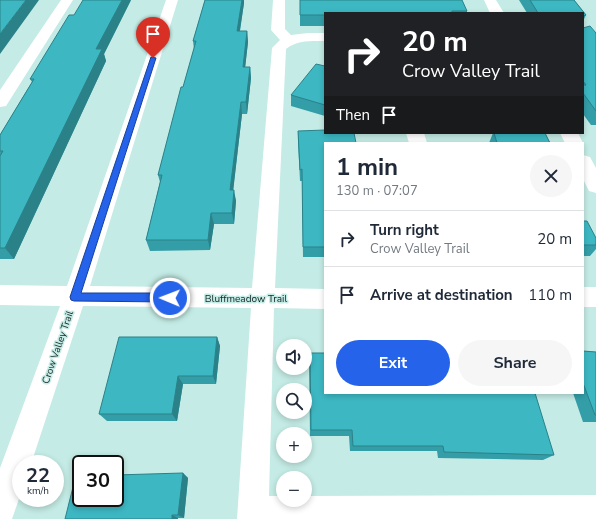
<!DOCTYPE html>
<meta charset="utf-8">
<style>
:root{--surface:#fff;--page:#f6f6f7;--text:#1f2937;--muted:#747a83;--line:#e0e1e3;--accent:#2563eb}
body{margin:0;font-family:"Nunito Sans",sans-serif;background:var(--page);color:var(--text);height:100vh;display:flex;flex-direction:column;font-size:15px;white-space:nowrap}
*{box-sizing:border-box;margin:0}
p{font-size:13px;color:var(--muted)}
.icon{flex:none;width:22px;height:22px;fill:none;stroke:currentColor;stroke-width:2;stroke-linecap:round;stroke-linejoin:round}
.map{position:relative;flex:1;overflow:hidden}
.details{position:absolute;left:324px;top:142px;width:260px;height:252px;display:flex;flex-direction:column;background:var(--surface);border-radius:0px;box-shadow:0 2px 6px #0003}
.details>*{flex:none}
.top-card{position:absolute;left:324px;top:12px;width:260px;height:122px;border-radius:0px;box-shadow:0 2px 6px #0003;background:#202124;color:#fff;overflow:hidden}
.tools{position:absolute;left:276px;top:339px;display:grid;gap:8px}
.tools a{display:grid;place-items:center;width:36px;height:36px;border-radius:50%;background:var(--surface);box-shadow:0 2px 6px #0003;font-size:20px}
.speed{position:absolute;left:12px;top:455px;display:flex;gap:8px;font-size:20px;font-weight:700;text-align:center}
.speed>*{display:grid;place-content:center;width:52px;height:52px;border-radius:50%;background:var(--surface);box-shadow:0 2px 6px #0003;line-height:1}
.speed small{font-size:10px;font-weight:400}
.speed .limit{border:2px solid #111;border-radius:6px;background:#fff;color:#111}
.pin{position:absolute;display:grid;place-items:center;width:34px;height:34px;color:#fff;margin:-41px -17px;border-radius:50% 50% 50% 0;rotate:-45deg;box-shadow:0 0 4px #0007}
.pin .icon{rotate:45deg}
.me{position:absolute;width:44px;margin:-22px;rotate:271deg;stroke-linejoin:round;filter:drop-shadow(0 0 3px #0008)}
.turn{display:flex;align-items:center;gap:14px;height:84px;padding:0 12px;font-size:18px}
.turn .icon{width:52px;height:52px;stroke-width:2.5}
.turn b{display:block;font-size:28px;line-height:34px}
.then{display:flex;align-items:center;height:38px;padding:0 12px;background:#0003;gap:8px;font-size:15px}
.round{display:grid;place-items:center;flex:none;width:42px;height:42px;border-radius:21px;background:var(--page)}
.headline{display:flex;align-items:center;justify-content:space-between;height:68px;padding:0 12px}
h1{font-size:24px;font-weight:700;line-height:30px}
.primary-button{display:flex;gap:8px;margin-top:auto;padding:8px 12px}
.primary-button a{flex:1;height:46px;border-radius:24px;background:var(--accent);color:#fff;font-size:16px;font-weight:700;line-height:46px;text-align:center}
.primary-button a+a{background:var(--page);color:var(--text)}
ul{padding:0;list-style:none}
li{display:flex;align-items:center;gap:12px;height:56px;padding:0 12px;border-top:1px solid var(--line)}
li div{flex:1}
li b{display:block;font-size:15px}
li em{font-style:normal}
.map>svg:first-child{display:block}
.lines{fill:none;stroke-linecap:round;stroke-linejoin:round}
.minor{fill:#fff;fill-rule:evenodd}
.wall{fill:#349ea8}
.shaded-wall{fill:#2b8188}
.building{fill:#3db8c3;stroke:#2b8188}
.route{fill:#2563eb;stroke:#184099}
.labels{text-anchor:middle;stroke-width:3;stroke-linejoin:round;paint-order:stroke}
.street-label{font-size:10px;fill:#162523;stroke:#c4ebe5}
</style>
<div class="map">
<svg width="596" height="519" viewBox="0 0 596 519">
<rect width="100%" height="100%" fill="#c4ebe5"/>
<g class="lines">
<path class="minor" d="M 61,0 L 73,0 L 6,106 L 0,107 L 0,90 Z
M 166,0 L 178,0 L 90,286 L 252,288 L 272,48 L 280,40 L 271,30 L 273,0 L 285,0 L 285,29 L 291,35 L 308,33 L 325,33 L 325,41 C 311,41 297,40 286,49 L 275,288 L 325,289 L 325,309 L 274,308 L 269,496 L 283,496 L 283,500 L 305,500 L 305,496 L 596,495 L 596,519 L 237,519 L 251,308 L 83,306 L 31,464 L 21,464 L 21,493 L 12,519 L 0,519 L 0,468 L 60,306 L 0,305 L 0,285 L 67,286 Z
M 484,0 L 496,0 L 504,13 L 490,13 Z
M 406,133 L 424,133 L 427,143 L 409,143 Z
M 560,133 L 578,133 L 583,143 L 565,143 Z
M 583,155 L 590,157 L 596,168 L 596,193 L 589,191 L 583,179 Z
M 583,287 L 596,287 L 596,307 L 583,307 Z"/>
</g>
<path class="wall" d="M 131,0 L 104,54 L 106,61 L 14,259 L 0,259 L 0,135 L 32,82 L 30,79 Z
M 205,0 L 244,0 L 244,3 L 240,31 L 247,31 L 248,42 L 245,67 L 250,67 L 251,78 L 247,114 L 242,114 L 233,190 L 236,201 L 234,224 L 214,224 L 210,250 L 150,251 L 146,240 L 160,182 L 158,175 L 194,49 L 193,41 Z
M 300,0 L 467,11 L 467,13 L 325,13 L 325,26 L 300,26 Z
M 519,0 L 574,0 L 586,15 L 583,21 L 583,13 L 527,13 Z
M 583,28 L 596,33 L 596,125 L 591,125 L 583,114 Z
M 325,66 L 325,116 L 291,106 L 291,95 Z
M 298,131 L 325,143 L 325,257 L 303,257 L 302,181 L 300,181 L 298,142 Z
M 493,133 L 545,133 L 550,143 L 489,143 Z
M 583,221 L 596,238 L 596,249 L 590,256 L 583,256 Z
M 217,337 L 220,346 L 216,384 L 183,384 L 177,421 L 107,421 L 99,414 Z
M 583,351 L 596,352 L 596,422 L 583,422 L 573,393 L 583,393 Z
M 310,353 L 554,455 L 543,460 L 438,458 L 437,451 L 350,451 L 349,436 L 310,436 L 309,362 Z
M 183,473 L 188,478 L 184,518 L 178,518 L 178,519 L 65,519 Z"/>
<path class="shaded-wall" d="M 26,0 L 39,0 L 0,54 L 0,34 Z
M 122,0 L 131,0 L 104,54 L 106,61 L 14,259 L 5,248 L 96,49 Z
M 242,0 L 244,0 L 244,3 L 238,42 L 237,31 Z
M 247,31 L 248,42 L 244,78 L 243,67 Z
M 250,67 L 251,78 L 247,114 L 246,102 Z
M 241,102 L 242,114 L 232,201 L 230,190 Z
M 234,190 L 236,201 L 234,224 L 232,213 Z
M 211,213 L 214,224 L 210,250 L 208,240 Z
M 217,337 L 220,346 L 216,384 L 213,376 Z
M 178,376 L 183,384 L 177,421 L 172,414 Z
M 183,473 L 188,478 L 184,518 L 178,515 Z
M 172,515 L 178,518 L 178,519 L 172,519 Z"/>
<path class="building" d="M 0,0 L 26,0 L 0,34 Z
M 83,0 L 122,0 L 96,49 L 102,49 L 5,248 L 0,248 L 0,156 L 3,151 L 0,151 L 0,135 L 34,79 L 30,79 L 69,15 L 74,15 Z
M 205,0 L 242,0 L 237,31 L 247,31 L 243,67 L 250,67 L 246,102 L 241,102 L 230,190 L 234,190 L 232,213 L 211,213 L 208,240 L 146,240 L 162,175 L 158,175 L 181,87 L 183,87 L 196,41 L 193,41 Z
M 300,0 L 462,0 L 467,11 L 452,11 L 452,13 L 325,13 L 325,15 L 300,15 Z
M 530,0 L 574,0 L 586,15 L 583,16 L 583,13 L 538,13 Z
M 590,26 L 596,33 L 596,111 L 583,93 L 583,85 L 586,85 L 583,81 L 583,28 Z
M 316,64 L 325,66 L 325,105 L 291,95 Z
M 325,130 L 325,133 L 354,133 L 356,143 L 325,143 L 325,247 L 303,247 L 302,169 L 300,170 L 298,131 Z
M 494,133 L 545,133 L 550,143 L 497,143 Z
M 583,221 L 587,221 L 596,238 L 596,245 L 583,245 Z
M 119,337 L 217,337 L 213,376 L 178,376 L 172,414 L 99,414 Z
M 583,351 L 596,352 L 596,415 L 595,415 L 583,383 Z
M 310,353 L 325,353 L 325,393 L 535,393 L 554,455 L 444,452 L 443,446 L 353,446 L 352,430 L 311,430 Z
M 183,473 L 178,515 L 172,515 L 172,519 L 65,519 L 76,475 L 81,475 L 81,498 L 115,498 L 115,475 Z"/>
<path class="route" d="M 151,57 L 156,58 L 81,293 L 170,293 L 174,295 L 175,298 L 174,301 L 170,302 L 74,301 L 71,300 L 70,297 Z"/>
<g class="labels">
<g class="street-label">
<text x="246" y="302">Bluffmeadow Trail</text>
<text transform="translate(57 347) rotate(-71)" y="4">Crow Valley Trail</text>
</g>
</g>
</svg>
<div class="tools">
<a><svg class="icon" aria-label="sound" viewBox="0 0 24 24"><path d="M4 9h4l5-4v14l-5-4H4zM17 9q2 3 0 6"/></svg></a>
<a><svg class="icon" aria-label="search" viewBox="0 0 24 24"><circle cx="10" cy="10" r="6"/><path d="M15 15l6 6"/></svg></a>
<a>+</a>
<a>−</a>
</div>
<div class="speed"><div>22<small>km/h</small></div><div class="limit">30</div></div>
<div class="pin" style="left:153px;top:58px;background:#d93025"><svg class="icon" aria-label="arrive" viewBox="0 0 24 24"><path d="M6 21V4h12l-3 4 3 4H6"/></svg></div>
<svg class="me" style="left:170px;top:298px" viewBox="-20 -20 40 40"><circle r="17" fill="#2563eb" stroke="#fff" stroke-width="3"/><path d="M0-11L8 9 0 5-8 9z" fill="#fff"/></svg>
<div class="top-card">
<div class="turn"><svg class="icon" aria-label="right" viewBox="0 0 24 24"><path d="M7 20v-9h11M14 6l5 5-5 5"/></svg><div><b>20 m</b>Crow Valley Trail</div></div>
<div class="then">Then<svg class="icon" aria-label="arrive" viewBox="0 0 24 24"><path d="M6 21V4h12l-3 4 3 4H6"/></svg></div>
</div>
<section class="details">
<div class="headline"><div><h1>1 min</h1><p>130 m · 07:07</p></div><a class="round"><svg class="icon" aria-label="close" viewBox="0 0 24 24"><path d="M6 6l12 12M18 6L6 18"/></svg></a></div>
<ul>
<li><svg class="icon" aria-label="right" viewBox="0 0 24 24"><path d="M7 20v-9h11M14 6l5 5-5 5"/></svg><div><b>Turn right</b><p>Crow Valley Trail</p></div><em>20 m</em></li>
<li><svg class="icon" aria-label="arrive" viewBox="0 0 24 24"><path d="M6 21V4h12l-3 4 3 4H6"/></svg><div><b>Arrive at destination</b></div><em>110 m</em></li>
</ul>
<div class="primary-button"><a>Exit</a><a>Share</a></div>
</section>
</div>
